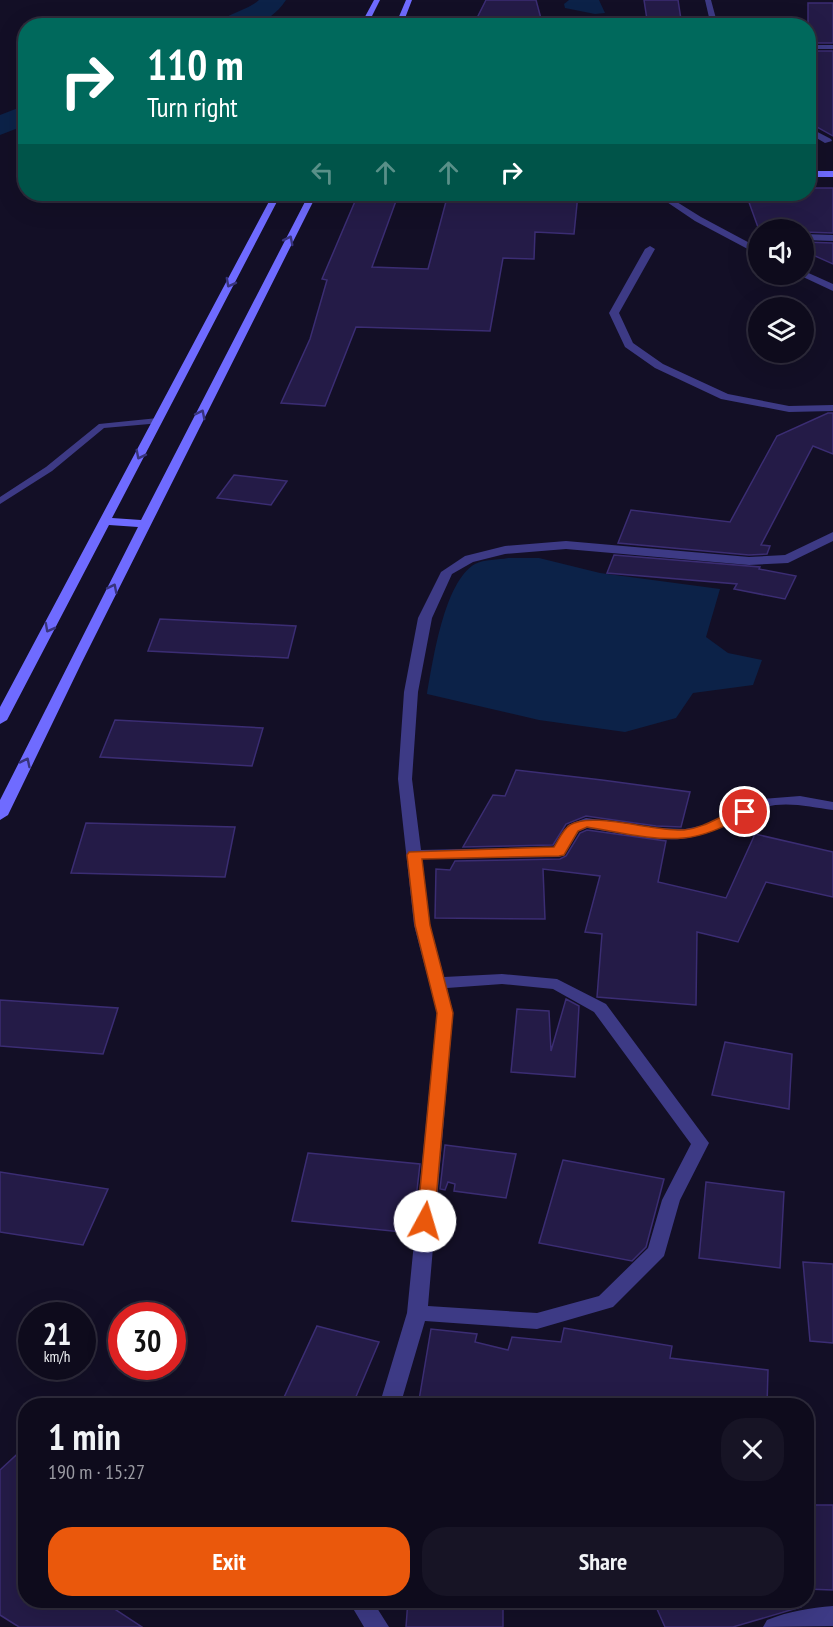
<!DOCTYPE html>
<meta charset="utf-8">
<style>
:root{--surface:#0e0b1c;--page:#171425;--text:#f1f3f6;--muted:#9b9ba3;--line:#2e2b3b;--accent:#ea580c}
body{margin:0;font-family:"PT Sans Narrow",sans-serif;background:var(--page);color:var(--text);height:100vh;display:flex;flex-direction:column;font-size:22px;white-space:nowrap}
*{box-sizing:border-box;margin:0}
p{font-size:20px;color:var(--muted)}
.icon{flex:none;width:33px;height:33px;fill:none;stroke:currentColor;stroke-width:2;stroke-linecap:round;stroke-linejoin:round}
.map{position:relative;flex:1;overflow:hidden}
.sheet{position:absolute;left:18px;top:1398px;width:796px;height:210px;display:flex;flex-direction:column;background:var(--surface);border-radius:24px;box-shadow:0 6px 24px #0002,0 0 0 2px var(--line)}
.sheet>*{flex:none}
.top-card{position:absolute;left:18px;top:18px;width:798px;height:183px;border-radius:24px;box-shadow:0 6px 24px #0002,0 0 0 2px var(--line);background:#00695c;color:#fff;overflow:hidden}
.buttons{position:absolute;left:748px;top:219px;display:grid;gap:12px}
.buttons a{display:grid;place-items:center;width:66px;height:66px;border-radius:50%;background:var(--surface);box-shadow:0 6px 24px #0002,0 0 0 2px var(--line);font-size:30px}
.speed{position:absolute;left:18px;top:1302px;display:flex;gap:12px;font-size:30px;font-weight:700;text-align:center}
.speed>*{display:grid;place-content:center;width:78px;height:78px;border-radius:50%;background:var(--surface);box-shadow:0 6px 24px #0002,0 0 0 2px var(--line);line-height:1}
.speed small{font-size:15px;font-weight:400}
.speed .limit{border:9px solid #d22;background:#fff;color:#111}
.pin{position:absolute;display:grid;place-items:center;width:51px;height:51px;color:#fff;margin:-26px;border:3px solid #fff;border-radius:50%;box-shadow:0 2px 6px #0007}
.me{position:absolute;width:66px;margin:-33px;rotate:6deg;stroke-linejoin:round;filter:drop-shadow(0 0 4px #0008)}
.turn{display:flex;align-items:center;gap:21px;height:126px;padding:0 30px;font-size:27px}
.turn .icon{width:78px;height:78px;stroke-width:2.5}
.turn b{display:block;font-size:42px;line-height:51px}
.lanes{display:flex;align-items:center;height:57px;padding:0 30px;background:#0003;justify-content:center;gap:30px;direction:ltr}
.lanes .off{opacity:.35}
.round{display:grid;place-items:center;flex:none;width:63px;height:63px;border-radius:24px;background:var(--page)}
.headline{display:flex;align-items:center;justify-content:space-between;height:102px;padding:0 30px}
h1{font-size:36px;font-weight:700;line-height:45px}
.button{display:flex;gap:12px;margin-top:auto;padding:12px 30px}
.button a{flex:1;height:69px;border-radius:24px;background:var(--accent);color:#fff;font-size:24px;font-weight:700;line-height:69px;text-align:center}
.button a+a{background:var(--page);color:var(--text)}
.map>svg:first-child{display:block}
.water{fill:#0c2248}
.lines{fill:none;stroke-linecap:round;stroke-linejoin:round}
.river{fill:#0c2248;fill-rule:evenodd}
.building{fill:#241b47;stroke:#3b2d73;stroke-width:1.5}
.lane{fill:#3d3a85;fill-rule:evenodd}
.street{fill:#3d3a85;fill-rule:evenodd}
.secondary{fill:#6f6bff;fill-rule:evenodd}
.oneway{stroke:#38347d}
.route{fill:#ea580c;stroke:#983908;stroke-width:1.5}
</style>
<div class="map">
<svg width="833" height="1627" viewBox="0 0 833 1627">
<rect width="100%" height="100%" fill="#130f26"/>
<path class="water" d="M 569,0 L 599,0 L 605,13 L 595,14 L 565,8 L 564,4 Z
M 508,558 L 539,558 L 600,573 L 720,589 L 706,637 L 728,653 L 762,660 L 753,685 L 693,693 L 676,718 L 625,732 L 539,720 L 427,694 C 433,660 444,582 475,564 C 484,559 498,560 508,558 Z"/>
<g class="lines">
<path class="river" d="M 259,0 L 286,0 C 268,27 246,26 216,26 C 225,13 247,11 259,0 Z
M 26,105 L 26,125 L 0,135 L 0,115 Z"/>
</g>
<path class="building" d="M 486,0 L 536,0 L 543,26 L 473,26 Z
M 644,0 L 678,0 L 682,26 L 648,26 Z
M 808,3 L 833,3 L 833,43 L 808,43 Z
M 808,51 L 833,51 L 833,136 L 808,122 Z
M 808,188 L 833,188 L 833,233 L 804,232 L 804,230 L 759,230 L 746,194 L 808,194 Z
M 448,194 L 578,194 L 574,234 L 535,232 L 534,259 L 503,258 L 490,331 L 356,327 L 325,406 L 281,403 L 310,339 L 327,280 L 322,279 L 356,199 L 396,201 L 372,267 L 428,269 Z
M 804,242 L 833,243 L 833,264 L 804,251 Z
M 828,413 L 833,413 L 833,454 L 813,446 L 761,545 L 770,546 L 767,554 L 749,555 L 618,543 L 631,510 L 730,522 L 777,436 Z
M 234,475 L 287,481 L 271,505 L 217,498 Z
M 614,555 L 760,567 L 759,569 L 796,576 L 785,599 L 734,589 L 737,584 L 607,573 Z
M 160,619 L 296,626 L 288,658 L 148,651 Z
M 115,720 L 263,728 L 252,766 L 100,757 Z
M 516,770 L 602,780 L 690,792 L 681,827 L 656,826 L 586,816 L 566,824 L 553,845 L 463,847 L 493,795 L 505,796 Z
M 86,823 L 235,827 L 225,877 L 71,873 Z
M 587,830 L 666,841 L 658,882 L 726,898 L 755,834 L 833,852 L 833,897 L 766,882 L 738,942 L 697,932 L 696,1005 L 597,997 L 602,934 L 585,932 L 600,876 L 543,869 L 545,919 L 435,918 L 436,869 L 450,870 L 455,861 L 560,859 L 566,856 L 580,833 Z
M 566,999 L 579,1006 L 575,1077 L 511,1072 L 517,1009 L 549,1011 L 551,1051 Z
M 0,1000 L 118,1008 L 103,1054 L 0,1046 Z
M 725,1042 L 792,1054 L 789,1109 L 712,1095 Z
M 445,1145 L 516,1154 L 506,1198 L 454,1191 L 455,1184 L 448,1182 L 445,1190 L 440,1189 Z
M 308,1153 L 420,1164 L 412,1233 L 292,1221 Z
M 563,1160 L 664,1179 L 646,1247 L 632,1261 L 539,1243 Z
M 0,1172 L 108,1189 L 83,1245 L 0,1232 Z
M 706,1182 L 784,1192 L 780,1268 L 699,1258 Z
M 803,1262 L 833,1264 L 833,1343 L 810,1341 Z
M 317,1326 L 379,1342 L 352,1406 L 280,1406 Z
M 564,1328 L 672,1346 L 670,1358 L 768,1370 L 767,1406 L 418,1406 L 431,1329 L 477,1334 L 475,1342 L 508,1350 L 512,1337 L 561,1342 Z
M 26,1446 L 26,1600 L 101,1600 L 142,1627 L 19,1627 L 0,1615 L 0,1470 Z
M 807,1505 L 833,1505 L 833,1590 L 807,1589 Z
M 408,1600 L 503,1600 L 503,1627 L 406,1627 Z
M 653,1600 L 800,1600 L 801,1607 L 733,1627 L 665,1627 Z"/>
<g class="lines">
<path class="lane" d="M 158,418 L 162,421 L 161,423 L 104,428 L 52,471 L 0,504 L 0,497 L 46,467 L 99,424 Z"/>
<path class="street" d="M 705,0 L 711,0 L 718,26 L 711,26 Z
M 808,45 L 833,45 L 833,49 L 808,49 Z
M 808,127 L 831,139 L 832,141 L 825,143 L 808,133 Z
M 655,194 L 664,194 L 701,217 L 759,248 L 759,255 L 695,221 Z
M 804,234 L 833,235 L 833,241 L 804,240 Z
M 650,246 L 655,249 L 619,313 L 633,343 L 663,364 L 728,394 L 789,406 L 833,405 L 833,411 L 789,412 L 721,399 L 655,368 L 625,347 L 609,313 L 645,249 Z
M 804,271 L 833,284 L 833,291 L 801,276 L 800,274 L 804,274 Z
M 833,532 L 833,541 L 788,563 L 749,565 L 566,549 L 505,554 L 473,562 L 452,574 L 432,618 L 418,692 L 412,779 L 421,850 L 554,847 L 568,825 L 586,818 L 656,828 L 685,829 L 705,825 L 762,799 L 800,796 L 833,802 L 833,810 C 811,807 787,801 765,807 C 738,815 719,832 688,838 C 659,843 617,832 587,828 L 579,831 L 564,855 L 559,857 L 422,859 L 430,925 L 444,977 L 502,974 L 557,979 L 606,1004 L 709,1143 L 680,1200 L 664,1256 L 613,1307 L 537,1329 L 425,1321 L 400,1406 L 379,1406 L 407,1313 L 437,1013 L 414,925 L 398,779 L 404,692 L 418,618 L 441,572 L 465,556 L 505,546 L 566,541 L 749,557 L 785,555 ZM 502,984 L 553,989 L 594,1012 L 691,1144 L 662,1200 L 648,1248 L 599,1296 L 537,1313 L 428,1306 L 453,1013 L 447,988 Z
M 348,1600 L 372,1600 L 389,1627 L 364,1627 Z
M 833,1606 L 833,1626 L 763,1627 L 767,1620 C 789,1611 810,1608 833,1606 Z"/>
<path class="secondary" d="M 374,0 L 380,0 L 367,26 L 360,26 Z
M 406,0 L 412,0 L 402,26 L 395,26 Z
M 808,171 L 833,171 L 833,177 L 808,177 Z
M 273,194 L 281,194 L 112,518 L 141,520 L 309,194 L 317,194 L 82,662 L 8,815 L 0,820 L 0,800 L 138,527 L 109,525 L 7,720 L 0,724 L 0,707 Z"/>
</g>
<defs><path id="oneway-chevron" d="M-2-3.5L2.5 0L-2 3.5" fill="none" stroke-width="1.6" stroke-linecap="round" stroke-linejoin="round" transform="scale(1.5)"/></defs>
<g class="oneway">
<use href="#oneway-chevron" transform="translate(289 240) rotate(-63)"/>
<use href="#oneway-chevron" transform="translate(230 283) rotate(118)"/>
<use href="#oneway-chevron" transform="translate(201 414) rotate(-63)"/>
<use href="#oneway-chevron" transform="translate(140 455) rotate(117)"/>
<use href="#oneway-chevron" transform="translate(113 588) rotate(-63)"/>
<use href="#oneway-chevron" transform="translate(49 628) rotate(118)"/>
<use href="#oneway-chevron" transform="translate(26 762) rotate(-64)"/>
</g>
<path class="route" d="M 745,807 L 750,809 L 752,812 L 750,814 C 729,824 707,836 684,838 C 653,841 618,832 587,827 L 578,831 L 564,855 L 559,856 L 422,859 L 430,925 L 453,1013 L 434,1221 L 431,1225 L 425,1227 L 419,1225 L 417,1221 L 437,1013 L 415,925 L 407,855 L 409,852 L 554,847 C 558,841 563,829 570,825 C 591,811 655,832 684,830 C 706,828 724,813 745,807 Z"/>
</svg>
<div class="buttons">
<a><svg class="icon" aria-label="sound" viewBox="0 0 24 24"><path d="M4 9h4l5-4v14l-5-4H4zM17 9q2 3 0 6"/></svg></a>
<a><svg class="icon" aria-label="layers" viewBox="0 0 24 24"><path d="M12 4l9 5-9 5-9-5zM3 14l9 5 9-5"/></svg></a>
</div>
<div class="speed"><div>21<small>km/h</small></div><div class="limit">30</div></div>
<div class="pin" style="left:745px;top:812px;background:#d93025"><svg class="icon" aria-label="arrive" viewBox="0 0 24 24"><path d="M6 21V4h12l-3 4 3 4H6"/></svg></div>
<svg class="me" style="left:425px;top:1221px" viewBox="-20 -20 40 40"><circle r="19" fill="#fff"/><path d="M0-13L10 11 0 6-10 11z" fill="#ea580c"/></svg>
<div class="top-card">
<div class="turn"><svg class="icon" aria-label="right" viewBox="0 0 24 24"><path d="M7 20v-9h11M14 6l5 5-5 5"/></svg><div><b>110 m</b>Turn right</div></div>
<div class="lanes"><svg class="icon off" aria-label="left" viewBox="0 0 24 24"><path d="M17 20v-9H6M10 6l-5 5 5 5"/></svg><svg class="icon off" aria-label="ahead" viewBox="0 0 24 24"><path d="M12 20V5M6 11l6-6 6 6"/></svg><svg class="icon off" aria-label="ahead" viewBox="0 0 24 24"><path d="M12 20V5M6 11l6-6 6 6"/></svg><svg class="icon" aria-label="right" viewBox="0 0 24 24"><path d="M7 20v-9h11M14 6l5 5-5 5"/></svg></div>
</div>
<section class="sheet">
<div class="headline"><div><h1>1 min</h1><p>190 m · 15:27</p></div><a class="round"><svg class="icon" aria-label="close" viewBox="0 0 24 24"><path d="M6 6l12 12M18 6L6 18"/></svg></a></div>
<div class="button"><a>Exit</a><a>Share</a></div>
</section>
</div>
